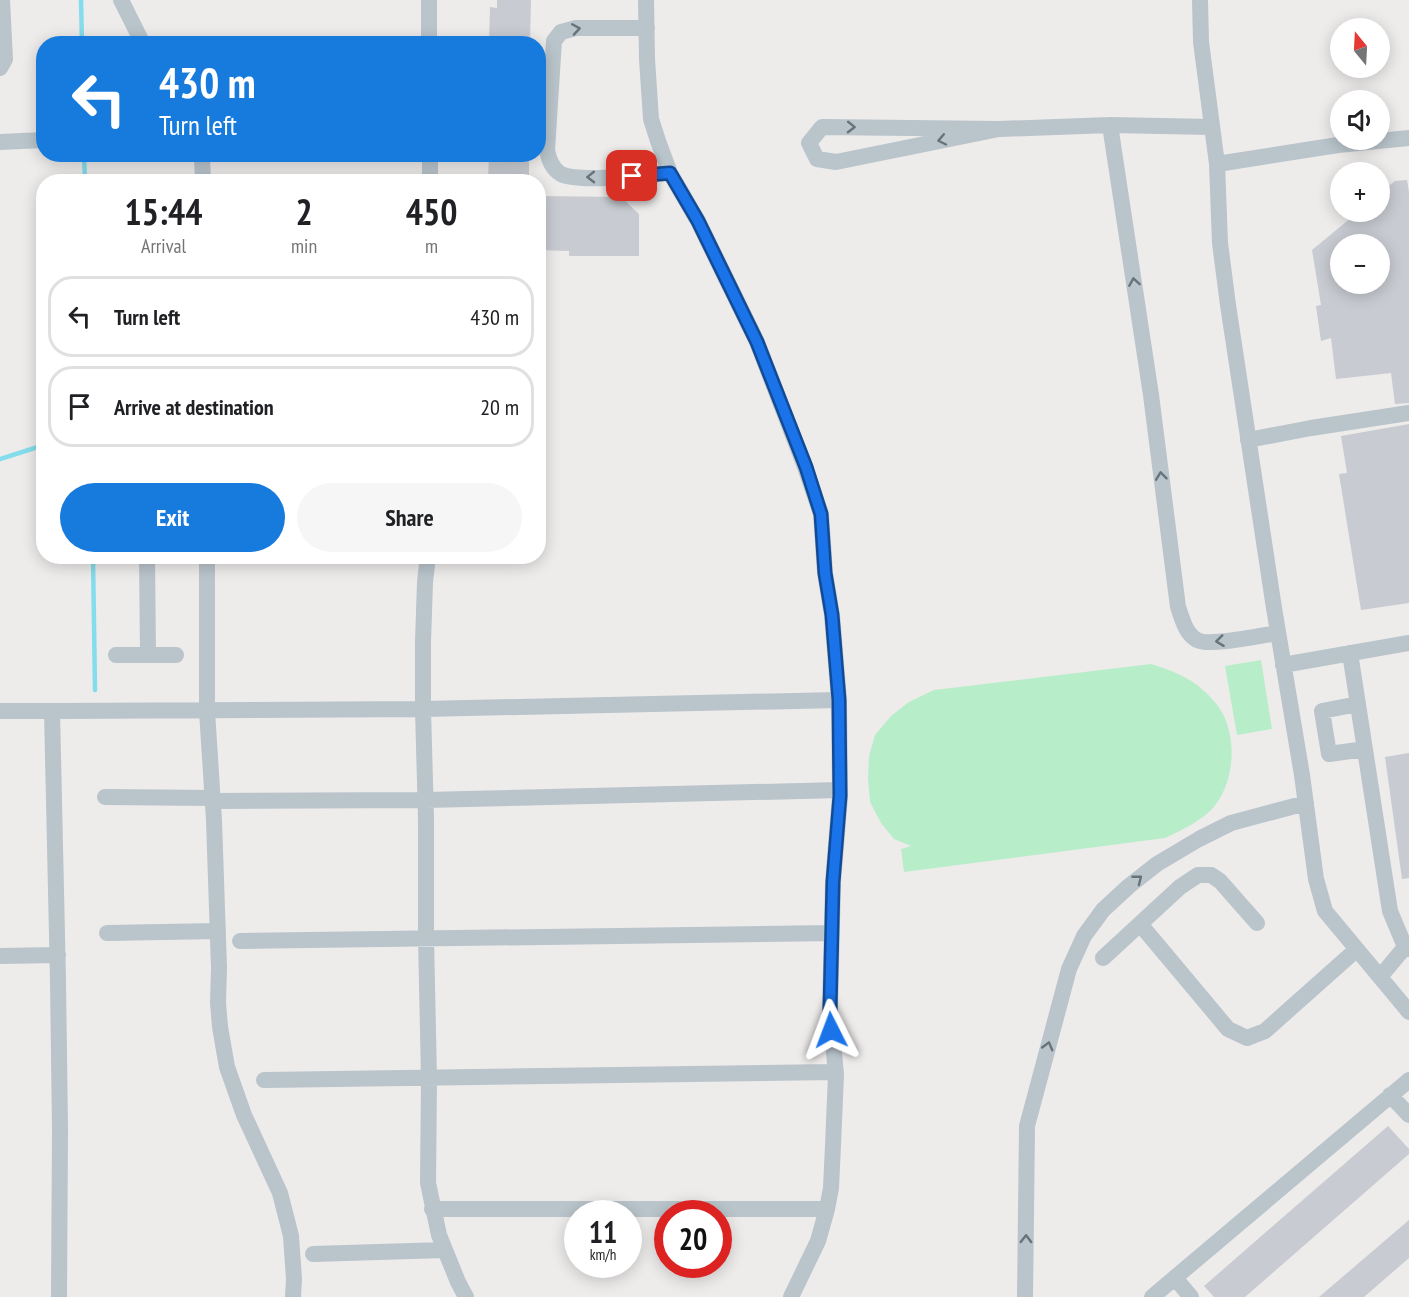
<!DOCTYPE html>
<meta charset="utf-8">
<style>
:root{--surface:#fff;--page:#f6f6f6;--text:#202124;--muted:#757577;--line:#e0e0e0;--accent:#177bdd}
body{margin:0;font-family:"PT Sans Narrow",sans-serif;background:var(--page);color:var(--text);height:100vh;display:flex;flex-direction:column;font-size:22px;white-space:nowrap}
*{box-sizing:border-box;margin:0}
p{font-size:20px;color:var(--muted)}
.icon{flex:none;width:33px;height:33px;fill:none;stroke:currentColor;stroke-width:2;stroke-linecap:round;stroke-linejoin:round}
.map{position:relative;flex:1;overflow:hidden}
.panel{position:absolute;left:36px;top:174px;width:510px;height:390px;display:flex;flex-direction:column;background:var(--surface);border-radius:24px;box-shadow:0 3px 15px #0003}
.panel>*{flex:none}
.guide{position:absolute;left:36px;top:36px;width:510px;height:126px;border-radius:24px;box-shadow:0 3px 15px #0003;background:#177bdd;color:#fff;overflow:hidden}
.needle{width:39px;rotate:342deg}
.tools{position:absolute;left:1330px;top:18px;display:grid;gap:12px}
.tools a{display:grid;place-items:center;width:60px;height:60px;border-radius:50%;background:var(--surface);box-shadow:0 3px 15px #0003;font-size:30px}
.speed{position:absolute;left:564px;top:1200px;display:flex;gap:12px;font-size:30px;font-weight:700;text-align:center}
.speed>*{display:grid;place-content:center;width:78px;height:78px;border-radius:50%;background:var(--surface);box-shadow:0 3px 15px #0003;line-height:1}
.speed small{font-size:15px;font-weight:400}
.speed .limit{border:9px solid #d22;background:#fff;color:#111}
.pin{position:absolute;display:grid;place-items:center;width:51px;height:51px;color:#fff;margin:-26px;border-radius:12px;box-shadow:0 3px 9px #0006}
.me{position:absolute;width:66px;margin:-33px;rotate:357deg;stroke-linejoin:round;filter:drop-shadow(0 0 4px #0008)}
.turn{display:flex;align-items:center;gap:21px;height:126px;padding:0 24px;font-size:27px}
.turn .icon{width:78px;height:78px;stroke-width:2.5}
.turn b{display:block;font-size:42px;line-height:51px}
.eta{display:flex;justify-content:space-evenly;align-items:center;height:102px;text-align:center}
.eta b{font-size:36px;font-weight:600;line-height:42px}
.cta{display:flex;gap:12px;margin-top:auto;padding:12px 24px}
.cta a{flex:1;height:69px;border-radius:36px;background:var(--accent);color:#fff;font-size:24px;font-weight:600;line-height:69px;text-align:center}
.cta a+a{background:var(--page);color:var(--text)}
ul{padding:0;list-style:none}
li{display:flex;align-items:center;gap:18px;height:81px;margin:0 12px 9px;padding:0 12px;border:3px solid var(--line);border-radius:24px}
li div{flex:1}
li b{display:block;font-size:22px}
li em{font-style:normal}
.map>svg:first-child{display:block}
.green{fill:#b7eec9}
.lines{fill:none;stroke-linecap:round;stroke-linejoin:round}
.stream{stroke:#84ddec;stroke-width:4.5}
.building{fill:#c8cbd1;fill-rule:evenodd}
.minor{stroke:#b9c4cb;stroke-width:16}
.oneway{stroke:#67737b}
.route-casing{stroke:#114b97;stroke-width:15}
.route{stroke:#1a73e8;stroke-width:10}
</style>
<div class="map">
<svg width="1409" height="1297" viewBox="0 0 1409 1297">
<rect width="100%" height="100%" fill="#eeebeb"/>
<path class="green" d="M 1261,660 L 1272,729 L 1237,735 L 1225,666 Z
M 1151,664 C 1170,670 1190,677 1204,691 C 1210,696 1216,703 1220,709 C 1238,737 1235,784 1212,809 C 1199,822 1182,830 1165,838 L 904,872 L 901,849 L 911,846 L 894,839 L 881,823 L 870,802 L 868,779 L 869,756 L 875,735 L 891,716 L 909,702 L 934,690 Z"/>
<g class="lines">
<path class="stream" d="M 81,0 L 82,44
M 84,154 L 85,182
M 0,459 L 44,445
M 93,556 L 95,690"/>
</g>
<path class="building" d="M 497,0 L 531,0 L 530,44 L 489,44 L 490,7 L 497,8 Z
M 489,154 L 529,154 L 529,182 L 488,182 Z
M 1407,180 L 1409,192 L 1409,403 L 1395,404 L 1391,373 L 1336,379 L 1331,338 L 1321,341 L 1316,306 L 1321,305 L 1312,250 L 1358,212 L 1380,212 L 1380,193 L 1395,181 ZM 1341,244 L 1380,244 L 1380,284 L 1341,284 Z
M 538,196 L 621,197 L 639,214 L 639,256 L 569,256 L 569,251 L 538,250 Z
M 1409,424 L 1409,603 L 1361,610 L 1339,474 L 1347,473 L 1341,436 Z
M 1409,753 L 1409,878 L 1402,879 L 1385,757 Z
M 1388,1126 L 1409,1149 L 1409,1154 L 1245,1297 L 1214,1297 L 1204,1286 Z
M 1409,1220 L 1409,1258 L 1364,1297 L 1319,1297 Z"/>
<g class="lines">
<path class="minor" d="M 121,0 L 143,44
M 646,0 L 647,59 L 651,119 L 658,141 L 670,173 L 698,221 L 757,342 L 805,467 L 821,514 L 825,573 L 832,615 L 839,700 L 840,796 L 833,882 L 830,1009 L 836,1075 L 833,1145 L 831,1188 L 827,1209 L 818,1241 L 791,1297
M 1200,0 L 1201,42 L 1217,164 L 1220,243 L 1228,305 L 1274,608 L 1302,775 L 1316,879 L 1325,911 L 1409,1012
M 647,28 L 576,28 L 561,32 L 554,41 L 547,150 C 549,160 552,169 561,174 C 579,183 648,175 670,173
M 429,44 L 429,0
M 0,68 L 5,59 L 2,0
M 1110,125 L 1151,395 L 1178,607 C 1182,618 1185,633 1197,640 C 1210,647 1261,635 1278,633
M 999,129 L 836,162 L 817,159 L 809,143 L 822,127 L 999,129 L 1110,125 L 1212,127
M 0,142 L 44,140
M 200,154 L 202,157 L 203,182
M 1217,164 L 1338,145 L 1409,138
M 430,182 L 430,154
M 1248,440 L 1311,428 L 1409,413
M 147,556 L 148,655
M 207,556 L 207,711 L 214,820 L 219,968 L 218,1003 L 220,1027 L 227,1067 L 244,1115 L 280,1193 L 291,1236 L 294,1279 L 293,1297
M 428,556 L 425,582 L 423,642 L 423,709 L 426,819 L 426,938 L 429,1078 L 428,1183 L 439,1235 L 458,1282 L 466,1297
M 1350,653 L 1390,911 L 1405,947 L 1409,949
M 116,655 L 176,655
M 1283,665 L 1409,643
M 1358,704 L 1322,711 L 1329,754 L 1365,749
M 0,711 L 52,711
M 105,797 L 213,798
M 213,801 L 425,800 L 840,790
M 1140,924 L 1228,1029 L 1247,1038 L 1265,1031 L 1356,950
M 107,933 L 218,931
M 240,941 L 832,933
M 0,956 L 58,955
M 1103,958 L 1180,887 L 1198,875 L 1211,875 L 1220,881 L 1257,923
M 1380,977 L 1405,947
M 264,1080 L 836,1072
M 1390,1095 L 1409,1115
M 432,1209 L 827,1209
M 313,1254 L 444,1250
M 1175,1278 L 1191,1297
M 59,1297 L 60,1130 L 58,980 L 52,711 L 423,709 L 839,700
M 1025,1297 L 1027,1126 L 1069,969 L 1084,936 L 1103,910 L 1129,886 L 1157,864 L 1199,839 L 1231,823 L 1306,803
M 1152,1297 L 1409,1080"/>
</g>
<defs><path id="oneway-chevron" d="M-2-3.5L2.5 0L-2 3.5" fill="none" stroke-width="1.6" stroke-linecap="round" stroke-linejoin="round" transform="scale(1.5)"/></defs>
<g class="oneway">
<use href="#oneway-chevron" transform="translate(576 29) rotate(-9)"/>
<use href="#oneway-chevron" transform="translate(851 127) rotate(1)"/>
<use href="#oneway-chevron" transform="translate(942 140) rotate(168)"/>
<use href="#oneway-chevron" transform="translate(591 177) rotate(179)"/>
<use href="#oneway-chevron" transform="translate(1134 282) rotate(-99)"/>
<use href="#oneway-chevron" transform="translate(1161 476) rotate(-97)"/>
<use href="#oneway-chevron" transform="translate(1220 641) rotate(173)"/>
<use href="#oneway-chevron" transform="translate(1138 879) rotate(-38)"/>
<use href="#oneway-chevron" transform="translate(1048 1046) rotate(-75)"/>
<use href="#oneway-chevron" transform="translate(1026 1239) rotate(-89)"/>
</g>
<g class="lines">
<g class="route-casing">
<path id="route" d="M 632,176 L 670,173 L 698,221 L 757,342 L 806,467 L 821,514 L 825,573 L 832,615 L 839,700 L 840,796 L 833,882 L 830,1009 L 831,1030"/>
</g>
<use href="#route" class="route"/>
</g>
</svg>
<div class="tools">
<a><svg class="needle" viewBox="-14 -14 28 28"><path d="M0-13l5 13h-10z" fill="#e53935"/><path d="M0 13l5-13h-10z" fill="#757577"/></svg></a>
<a><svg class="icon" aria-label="sound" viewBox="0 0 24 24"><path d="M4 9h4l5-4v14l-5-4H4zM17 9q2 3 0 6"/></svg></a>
<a>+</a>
<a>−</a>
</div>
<div class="speed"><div>11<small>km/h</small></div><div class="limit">20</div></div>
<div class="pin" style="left:632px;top:176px;background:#d93025"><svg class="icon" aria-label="arrive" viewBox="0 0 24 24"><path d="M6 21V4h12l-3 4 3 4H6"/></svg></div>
<svg class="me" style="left:831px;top:1030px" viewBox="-20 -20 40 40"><path d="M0-17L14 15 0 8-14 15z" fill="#1a73e8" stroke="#fff" stroke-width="4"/></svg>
<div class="guide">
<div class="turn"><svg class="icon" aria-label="left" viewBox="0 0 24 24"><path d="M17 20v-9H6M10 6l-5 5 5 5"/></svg><div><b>430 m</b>Turn left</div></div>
</div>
<section class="panel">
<div class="eta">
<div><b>15:44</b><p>Arrival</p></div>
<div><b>2</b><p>min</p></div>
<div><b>450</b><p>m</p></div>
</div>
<ul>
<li><svg class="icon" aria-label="left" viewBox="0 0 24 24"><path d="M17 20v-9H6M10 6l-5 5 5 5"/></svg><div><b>Turn left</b></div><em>430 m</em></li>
<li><svg class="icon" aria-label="arrive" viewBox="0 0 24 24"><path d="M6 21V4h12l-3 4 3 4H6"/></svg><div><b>Arrive at destination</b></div><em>20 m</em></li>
</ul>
<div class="cta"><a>Exit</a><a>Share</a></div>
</section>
</div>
